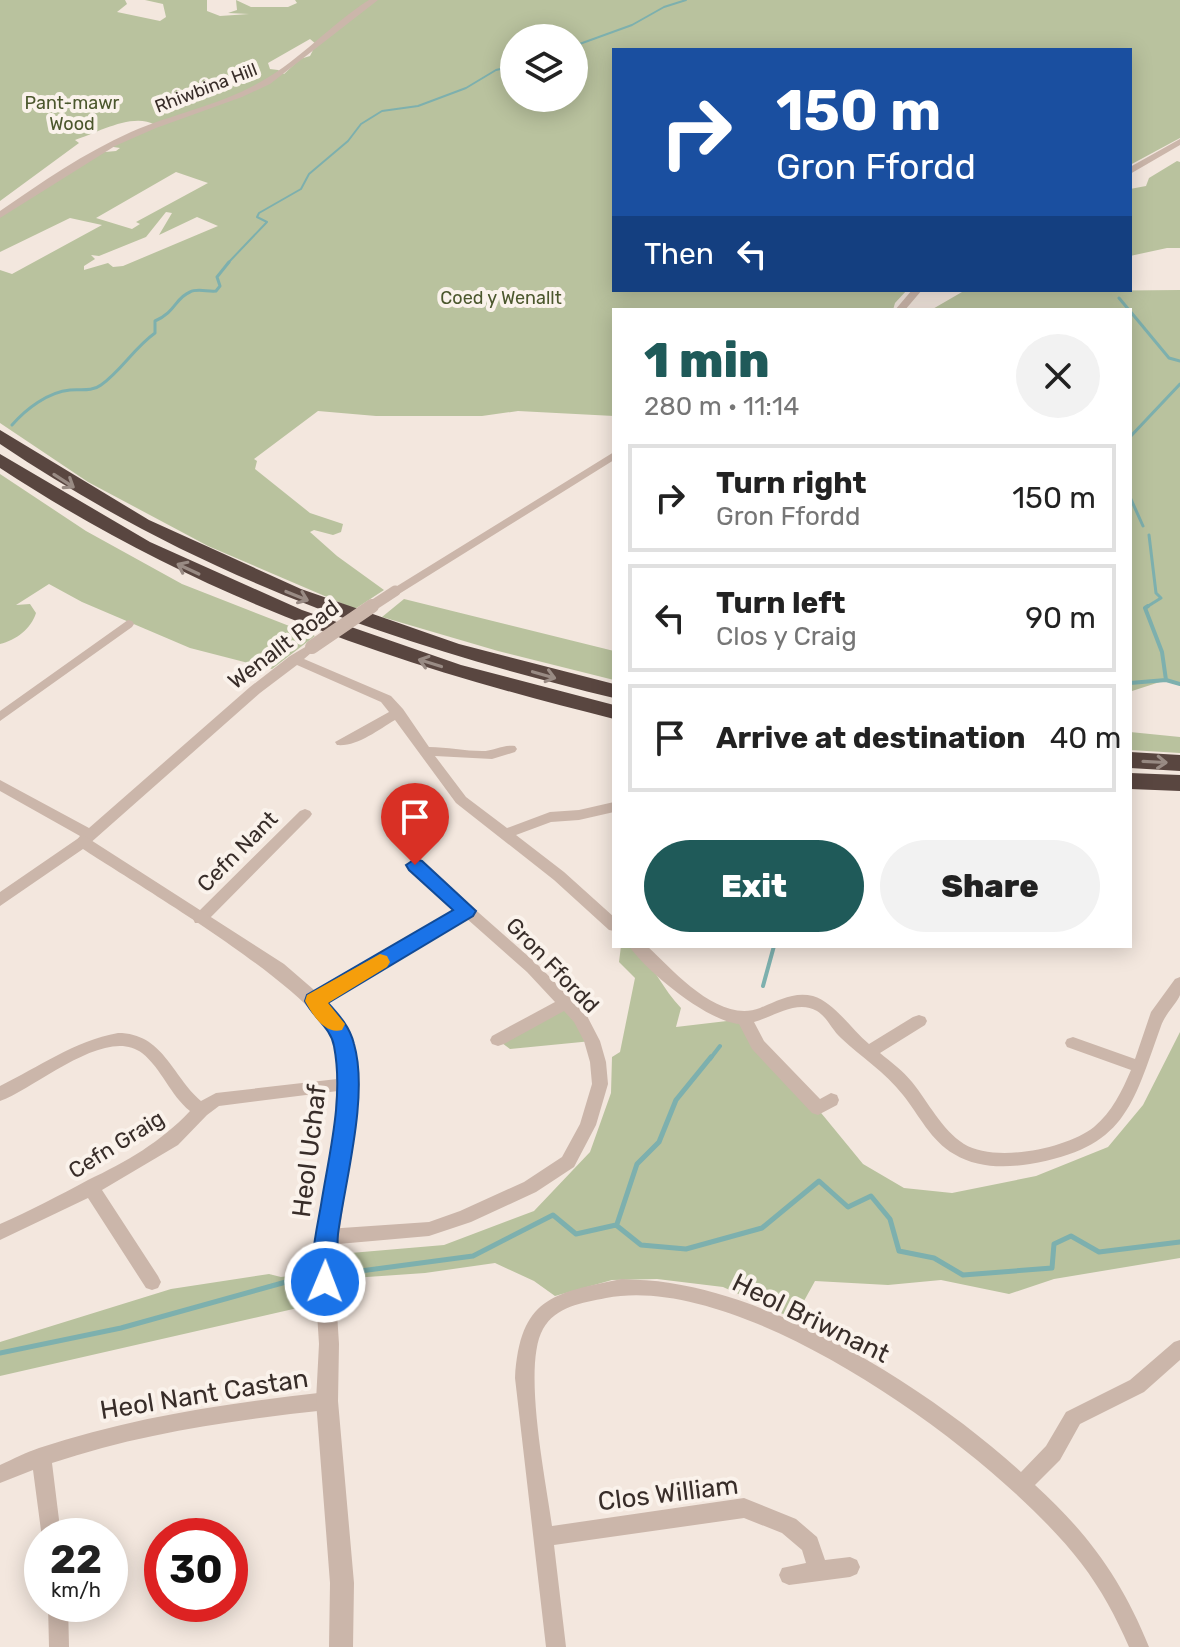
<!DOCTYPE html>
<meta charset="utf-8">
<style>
:root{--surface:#fff;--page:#f2f2f2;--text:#222;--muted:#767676;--line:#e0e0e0;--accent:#1f5a59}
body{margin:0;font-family:Rubik,sans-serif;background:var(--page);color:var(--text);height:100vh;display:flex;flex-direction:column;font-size:30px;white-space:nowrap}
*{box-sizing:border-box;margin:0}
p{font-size:26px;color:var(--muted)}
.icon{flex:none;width:44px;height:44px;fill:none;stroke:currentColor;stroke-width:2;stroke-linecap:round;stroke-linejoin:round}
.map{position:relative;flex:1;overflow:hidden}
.drawer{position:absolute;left:612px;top:308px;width:520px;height:640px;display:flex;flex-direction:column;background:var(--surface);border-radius:0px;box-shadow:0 4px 20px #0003}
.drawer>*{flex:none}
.top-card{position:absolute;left:612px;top:48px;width:520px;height:244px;border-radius:0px;box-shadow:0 4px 20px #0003;background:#1a4fa0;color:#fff;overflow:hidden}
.fabs{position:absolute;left:500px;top:24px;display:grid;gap:16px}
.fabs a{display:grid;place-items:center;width:88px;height:88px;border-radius:50%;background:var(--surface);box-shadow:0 4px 20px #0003;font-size:40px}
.speed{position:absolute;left:24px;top:1518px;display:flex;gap:16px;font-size:40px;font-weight:700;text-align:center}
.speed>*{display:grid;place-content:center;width:104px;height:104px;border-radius:50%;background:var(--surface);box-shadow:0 4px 20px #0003;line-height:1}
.speed small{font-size:20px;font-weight:400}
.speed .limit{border:12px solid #d22;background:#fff;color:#111}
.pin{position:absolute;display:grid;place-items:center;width:68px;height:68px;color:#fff;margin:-82px -34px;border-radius:50% 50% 50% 0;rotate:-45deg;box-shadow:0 0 8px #0007}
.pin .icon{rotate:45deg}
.me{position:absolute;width:88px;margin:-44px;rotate:1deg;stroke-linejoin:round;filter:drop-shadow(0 0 6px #0008)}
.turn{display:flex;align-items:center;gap:28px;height:168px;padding:0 32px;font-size:36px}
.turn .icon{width:104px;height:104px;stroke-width:2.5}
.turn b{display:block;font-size:56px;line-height:68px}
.then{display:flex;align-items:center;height:76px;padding:0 32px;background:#0003;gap:16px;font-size:30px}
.round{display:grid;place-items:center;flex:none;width:84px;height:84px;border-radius:42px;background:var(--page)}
.overview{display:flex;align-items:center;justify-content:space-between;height:136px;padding:0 32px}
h1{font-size:48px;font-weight:800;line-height:60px;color:var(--accent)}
.button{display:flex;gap:16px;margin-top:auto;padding:16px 32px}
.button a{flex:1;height:92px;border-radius:48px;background:var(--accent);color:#fff;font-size:32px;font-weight:800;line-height:92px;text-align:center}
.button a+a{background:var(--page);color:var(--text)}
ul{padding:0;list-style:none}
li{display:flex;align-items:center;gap:24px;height:108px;margin:0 16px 12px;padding:0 16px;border:4px solid var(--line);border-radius:0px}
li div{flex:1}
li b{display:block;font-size:30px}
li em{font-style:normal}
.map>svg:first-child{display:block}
.green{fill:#b9c29e;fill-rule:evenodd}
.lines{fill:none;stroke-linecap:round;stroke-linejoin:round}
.stream-far3{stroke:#7db0ae;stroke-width:2}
.stream-far2{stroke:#7db0ae;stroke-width:3}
.stream-far1{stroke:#7db0ae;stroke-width:4}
.stream{stroke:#7db0ae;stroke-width:5}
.minor{fill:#cbb6aa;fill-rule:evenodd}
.tertiary{fill:#cbb6aa;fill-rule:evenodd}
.motorway{fill:#594640;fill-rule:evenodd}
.minor-bridge-far1{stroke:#cbb6aa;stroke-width:11}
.minor-bridge{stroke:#cbb6aa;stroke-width:14}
.oneway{stroke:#998b84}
.route{fill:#1a73e8;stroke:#114b97;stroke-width:2}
.slow{fill:#f59e0b}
.labels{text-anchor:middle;stroke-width:8;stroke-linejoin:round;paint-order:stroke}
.far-street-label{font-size:18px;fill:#382d29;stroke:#faf2eb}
.far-park-label{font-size:18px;fill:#4b572d;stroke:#faf2eb}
.street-label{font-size:22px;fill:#382d29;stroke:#faf2eb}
.near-street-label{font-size:26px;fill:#382d29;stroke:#faf2eb}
</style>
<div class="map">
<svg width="1180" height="1647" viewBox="0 0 1180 1647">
<rect width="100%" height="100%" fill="#f3e7de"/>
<path class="green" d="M 0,0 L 125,0 L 127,4 L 117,12 L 160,21 L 166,17 L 163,4 L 145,0 L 207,0 L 207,11 L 220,16 L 249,14 L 228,13 L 237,10 L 236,0 L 251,7 L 288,7 L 297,3 L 295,0 L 1180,0 L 1180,138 L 1130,165 L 1130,50 L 614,50 L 614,290 L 907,290 L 895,303 L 893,310 L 614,310 L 614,416 L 518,411 L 482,416 L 376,416 L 318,411 L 254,459 L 257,461 L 255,469 L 310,513 L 343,524 L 341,532 L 333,535 L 314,530 L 310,532 L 337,556 L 384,590 L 355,609 L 208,546 L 88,482 L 0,423 L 0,270 L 12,274 L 102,225 L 70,218 L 0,252 L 0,215 L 94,153 L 116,151 L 120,148 L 107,146 L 155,125 C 133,112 97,133 75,140 L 79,143 L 0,201 ZM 514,38 L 574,38 L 574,98 L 514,98 ZM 310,39 L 316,44 L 310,56 L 300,59 L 284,74 L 278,70 L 270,69 L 268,63 ZM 176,172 L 208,183 L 136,222 L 140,224 L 132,229 L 96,218 ZM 166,212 L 172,213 L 159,235 L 197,217 L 218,226 L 123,266 L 113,267 L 108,263 L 84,270 L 84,266 L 95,259 L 91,255 L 99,256 L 146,237 Z
M 1177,161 L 1180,162 L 1180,248 L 1167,248 L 1130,256 L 1130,189 L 1146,186 L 1149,178 Z
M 1180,290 L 1180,684 L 1166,680 L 1132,691 L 1130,689 L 1130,310 L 931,310 L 962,292 Z
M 0,474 L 86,531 L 182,584 L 315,636 L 272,669 L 190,648 L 82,602 L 49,584 L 16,605 L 30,604 L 36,613 C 31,629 16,640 0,644 Z
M 404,599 L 614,651 L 614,680 L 498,651 L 382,617 Z
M 1130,732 L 1180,737 L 1180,753 L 1130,750 Z
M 621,946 L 637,946 C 654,968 663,989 681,1008 L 676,1027 L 744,1019 L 863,1164 L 904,1188 L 952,1193 L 1036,1176 L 1108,1147 L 1143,1105 L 1180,1032 L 1180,1258 L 1054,1279 L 1009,1294 L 941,1280 L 888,1285 L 815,1281 L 794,1319 L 723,1287 L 657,1279 L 612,1280 L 555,1296 L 534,1281 L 495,1263 L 425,1273 L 338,1279 L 339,1254 L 444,1245 L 534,1211 L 590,1152 L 611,1093 L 612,1057 L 620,1052 L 635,978 L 619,962 Z
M 566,1003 L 592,1041 L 510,1049 L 498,1040 Z
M 269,1274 L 281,1277 L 304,1274 L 302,1307 L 0,1376 L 0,1342 L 171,1289 Z"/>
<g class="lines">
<path class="stream-far3" d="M 574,46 L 632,25 L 664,7 L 686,0
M 227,264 L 267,222 L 257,217 L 259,213 L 301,189 L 309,174 L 348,141 L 361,124 L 382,111 L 418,106 L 466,88 L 496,70 L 514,66"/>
<path class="stream-far2" d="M 1119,298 L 1129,310
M 1130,311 L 1169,358 L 1180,361
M 12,425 C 26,409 48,392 70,390 C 80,389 92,392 101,385 C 121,371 134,348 155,333 L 155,321 C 176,312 175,298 190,292 C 197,288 208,292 216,291 L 220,286 L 217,277 L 229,262
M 1130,437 L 1180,384
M 1130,497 L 1143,526
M 1145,608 L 1161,598 L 1156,593 L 1149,535"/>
<path class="stream-far1" d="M 1148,606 L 1145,608 L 1162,652 L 1166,680
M 1130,683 L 1166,680 L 1180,684
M 763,986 L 774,946
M 710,1059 L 720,1046"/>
<path class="stream" d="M 617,1224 L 637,1164 L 659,1142 L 676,1100 L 711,1057
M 0,1353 L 121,1328 L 293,1280 L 473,1256 L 553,1215 L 576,1234 L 616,1225 L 641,1245 L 686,1249 L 762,1228 L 819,1181 L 848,1207 L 871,1196 L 890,1219 L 899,1251 L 934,1258 L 963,1275 L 1052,1268 L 1054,1244 L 1071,1236 L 1099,1252 L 1180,1242"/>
<path class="minor" d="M 369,0 L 378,0 L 270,84 L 242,97 L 156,128 L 115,146 L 0,218 L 0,211 C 42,182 84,153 131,132 C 174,113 221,105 262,81 C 301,59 331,24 369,0 Z
M 1180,139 L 1180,145 L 1130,174 L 1130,167 Z
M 912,290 L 922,290 L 905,310 L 895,310 Z
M 614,452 L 614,460 L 399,594 L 395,595 L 389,591 Z
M 128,620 L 132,621 L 134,624 L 132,627 L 0,721 L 0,711 Z
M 312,643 L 318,647 L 304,659 L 391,696 L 403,709 L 429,747 C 447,747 465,751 482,751 C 494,751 504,744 515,746 L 517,749 L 515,752 L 492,759 L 435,756 L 466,797 L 507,828 L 550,812 L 579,810 L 614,802 L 614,812 L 579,820 L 551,822 L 516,835 L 564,872 L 614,917 L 614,931 L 609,930 L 554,880 L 456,803 L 395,720 C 378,730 357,747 337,745 L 335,742 L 389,712 L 381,702 L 297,665 L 260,693 L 88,845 L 78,845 L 76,841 L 80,836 L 0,791 L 0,780 L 89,828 L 250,687 L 290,656 Z
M 305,809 L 310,811 L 312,814 L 310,817 L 205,923 L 195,923 L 193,919 L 195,915 L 300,811 Z
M 415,860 L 420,861 L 537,964 L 586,1014 L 600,1041 L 606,1062 L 608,1084 L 596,1125 L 574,1167 L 536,1192 L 471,1222 L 429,1236 L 327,1245 L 321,1242 L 318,1237 L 321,1232 L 327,1229 L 429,1222 L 460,1211 L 524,1182 L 562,1157 L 580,1124 L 592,1084 L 590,1062 L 584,1041 L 574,1022 L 564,1011 L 504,1044 L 498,1046 L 492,1044 L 490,1040 L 492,1036 L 555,1002 L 527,972 L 466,918 L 320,1005 L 310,1005 L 307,1001 L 310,997 L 456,910 L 410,869 L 408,865 L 410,861 Z
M 629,946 L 647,946 C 674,971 719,1024 760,1008 C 777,1001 794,991 813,996 C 835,1003 851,1029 869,1044 L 913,1017 L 919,1015 L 925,1017 L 927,1021 L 925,1025 L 880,1053 C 891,1062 903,1071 912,1082 C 929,1103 941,1129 964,1144 C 995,1163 1066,1149 1094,1127 C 1112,1112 1122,1091 1131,1070 L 1067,1047 L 1065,1043 L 1067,1039 L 1073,1037 L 1135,1059 L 1151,1012 L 1175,979 L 1180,977 C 1180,982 1180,991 1180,995 C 1177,1003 1165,1014 1161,1026 C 1132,1107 1125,1148 1030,1164 C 1004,1168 977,1168 954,1154 C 931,1141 919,1115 903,1095 C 885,1072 861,1057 841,1038 C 832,1030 827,1017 817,1011 C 797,999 773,1017 754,1022 L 764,1041 L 820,1099 L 831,1093 L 837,1095 L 839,1100 L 837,1105 L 818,1115 L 812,1113 L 752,1049 L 739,1024 C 707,1021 647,972 629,946 Z
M 118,1033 C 163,1033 172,1076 201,1101 L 216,1093 L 346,1078 L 352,1079 L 354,1084 L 352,1089 L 346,1090 L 219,1106 L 207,1115 L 178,1145 L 102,1190 L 158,1276 L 161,1282 L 158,1288 L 152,1290 L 146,1288 L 88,1198 L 0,1240 L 0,1224 C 30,1211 60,1195 88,1180 C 126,1162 161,1142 190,1111 C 170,1095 162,1069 142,1053 C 106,1025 36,1088 0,1101 L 0,1086 C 39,1067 74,1041 118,1033 Z
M 622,1279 C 638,1280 654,1280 670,1283 C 789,1301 933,1392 1021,1472 L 1046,1446 L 1066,1412 L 1130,1380 L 1174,1342 L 1180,1340 L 1180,1360 L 1144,1392 L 1080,1424 L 1060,1460 L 1035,1485 C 1088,1533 1122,1580 1149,1647 L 1129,1647 C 1116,1617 1101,1589 1081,1563 C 1000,1457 746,1270 606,1298 C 582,1303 556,1306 543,1329 C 522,1366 546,1481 552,1526 L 744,1498 L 796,1519 L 817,1537 L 825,1560 L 850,1557 L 857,1560 L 860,1567 L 857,1574 L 850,1577 L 789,1585 L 782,1582 L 779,1575 L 782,1568 L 806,1563 L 802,1550 L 782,1533 L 744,1518 L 554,1545 L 566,1647 L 546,1647 L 515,1378 C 520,1298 552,1293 622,1279 Z
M 327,1392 L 334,1395 L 336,1401 L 334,1407 L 327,1410 C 233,1420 141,1433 52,1463 L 61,1536 L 42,1536 L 42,1538 L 33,1470 L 0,1483 L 0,1465 C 13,1459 27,1452 39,1448 C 132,1417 229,1403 327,1392 Z
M 48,1604 L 68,1604 L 69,1647 L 49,1647 Z"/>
<path class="tertiary" d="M 83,835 L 284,964 L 321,996 L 342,1021 L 354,1045 L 355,1117 L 335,1267 L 329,1274 L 335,1282 L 339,1344 L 338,1401 L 354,1583 L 353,1647 L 329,1647 L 330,1583 L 316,1401 L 319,1344 L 315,1282 L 321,1274 L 315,1267 C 324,1205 337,1143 336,1080 C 336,1069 338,1055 335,1044 C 321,992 134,883 83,849 L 0,906 L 0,892 Z"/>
<path class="motorway" d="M 0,430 L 149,520 L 301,589 L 459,644 L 614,684 L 614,698 C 385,642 197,576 0,444 Z
M 0,454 L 150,542 L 302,610 L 461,665 L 614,705 L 614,719 C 388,663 197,597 0,468 Z
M 1130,752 L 1180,755 L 1180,771 L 1130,768 Z
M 1130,773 L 1180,775 L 1180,791 L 1130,789 Z"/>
<path class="minor-bridge-far1" d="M 369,608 L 395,591"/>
<path class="minor-bridge" d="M 312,647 L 372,606"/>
</g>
<defs><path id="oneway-shaft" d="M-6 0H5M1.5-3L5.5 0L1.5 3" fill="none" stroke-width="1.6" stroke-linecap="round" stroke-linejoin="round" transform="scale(2)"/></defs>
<g class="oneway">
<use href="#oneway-shaft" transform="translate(64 481) rotate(33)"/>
<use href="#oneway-shaft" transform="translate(188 569) rotate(-155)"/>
<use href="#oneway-shaft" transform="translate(297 596) rotate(22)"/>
<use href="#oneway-shaft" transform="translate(430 663) rotate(-163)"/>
<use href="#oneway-shaft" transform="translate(544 675) rotate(16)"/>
<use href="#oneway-shaft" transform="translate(1155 762) rotate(3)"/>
</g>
<path class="route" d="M 415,859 L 422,861 L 476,911 L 473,916 L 328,1003 C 339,1015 350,1027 354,1044 C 369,1095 345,1181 338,1234 C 336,1252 341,1273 334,1289 L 325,1292 L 317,1289 C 307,1267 317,1229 321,1205 C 329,1154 344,1098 334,1046 C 331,1028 313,1017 305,1001 L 307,995 L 453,910 L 409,870 L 406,865 Z"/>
<path class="slow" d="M 380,954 L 387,956 L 390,962 L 387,967 L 328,1003 L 345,1024 L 342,1030 C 325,1035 312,1014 305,1001 L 307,995 Z"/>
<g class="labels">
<g class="far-street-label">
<text transform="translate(206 88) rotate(-21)" y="6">Rhiwbina Hill</text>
</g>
<g class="far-park-label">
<text x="72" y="109">Pant-mawr<tspan x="72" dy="21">Wood</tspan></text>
<text x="501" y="304">Coed y Wenallt</text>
</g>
<g class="street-label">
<text transform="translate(283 644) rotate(-37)" y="8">Wenallt Road</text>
<text transform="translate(237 851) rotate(-45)" y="8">Cefn Nant</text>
<text transform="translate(553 965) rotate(46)" y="8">Gron Ffordd</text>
<text transform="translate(116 1144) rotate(-32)" y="8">Cefn Graig</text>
</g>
<g class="near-street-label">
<text transform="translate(309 1151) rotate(-83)" y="9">Heol Uchaf</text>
<text transform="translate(811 1318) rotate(26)" y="9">Heol Briwnant</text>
<text transform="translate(204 1394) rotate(-9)" y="9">Heol Nant Castan</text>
<text transform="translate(668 1493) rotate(-7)" y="9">Clos William</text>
</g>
</g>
</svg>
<div class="fabs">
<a><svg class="icon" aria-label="layers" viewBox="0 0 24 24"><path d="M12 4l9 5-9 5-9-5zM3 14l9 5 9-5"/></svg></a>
</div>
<div class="speed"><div>22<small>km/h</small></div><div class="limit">30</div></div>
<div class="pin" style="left:415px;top:865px;background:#d93025"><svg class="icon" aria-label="arrive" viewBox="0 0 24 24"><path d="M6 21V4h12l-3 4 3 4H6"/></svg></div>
<svg class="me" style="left:325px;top:1282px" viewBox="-20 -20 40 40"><circle r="17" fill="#1a73e8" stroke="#fff" stroke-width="3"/><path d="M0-11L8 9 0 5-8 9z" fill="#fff"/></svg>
<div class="top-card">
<div class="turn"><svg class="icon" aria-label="right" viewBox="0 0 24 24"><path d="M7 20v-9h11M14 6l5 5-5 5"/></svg><div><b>150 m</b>Gron Ffordd</div></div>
<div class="then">Then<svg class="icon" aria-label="left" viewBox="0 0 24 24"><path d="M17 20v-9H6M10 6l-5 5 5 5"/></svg></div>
</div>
<section class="drawer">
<div class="overview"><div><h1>1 min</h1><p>280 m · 11:14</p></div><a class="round"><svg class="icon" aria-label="close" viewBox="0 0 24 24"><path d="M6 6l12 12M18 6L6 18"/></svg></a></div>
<ul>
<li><svg class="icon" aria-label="right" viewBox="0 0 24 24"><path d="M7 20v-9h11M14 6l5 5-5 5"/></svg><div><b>Turn right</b><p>Gron Ffordd</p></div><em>150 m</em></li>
<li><svg class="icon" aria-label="left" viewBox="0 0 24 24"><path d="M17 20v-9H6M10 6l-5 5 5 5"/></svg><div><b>Turn left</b><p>Clos y Craig</p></div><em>90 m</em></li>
<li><svg class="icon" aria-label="arrive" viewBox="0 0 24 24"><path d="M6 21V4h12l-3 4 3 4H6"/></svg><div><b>Arrive at destination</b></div><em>40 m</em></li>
</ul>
<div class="button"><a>Exit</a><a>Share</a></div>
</section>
</div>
